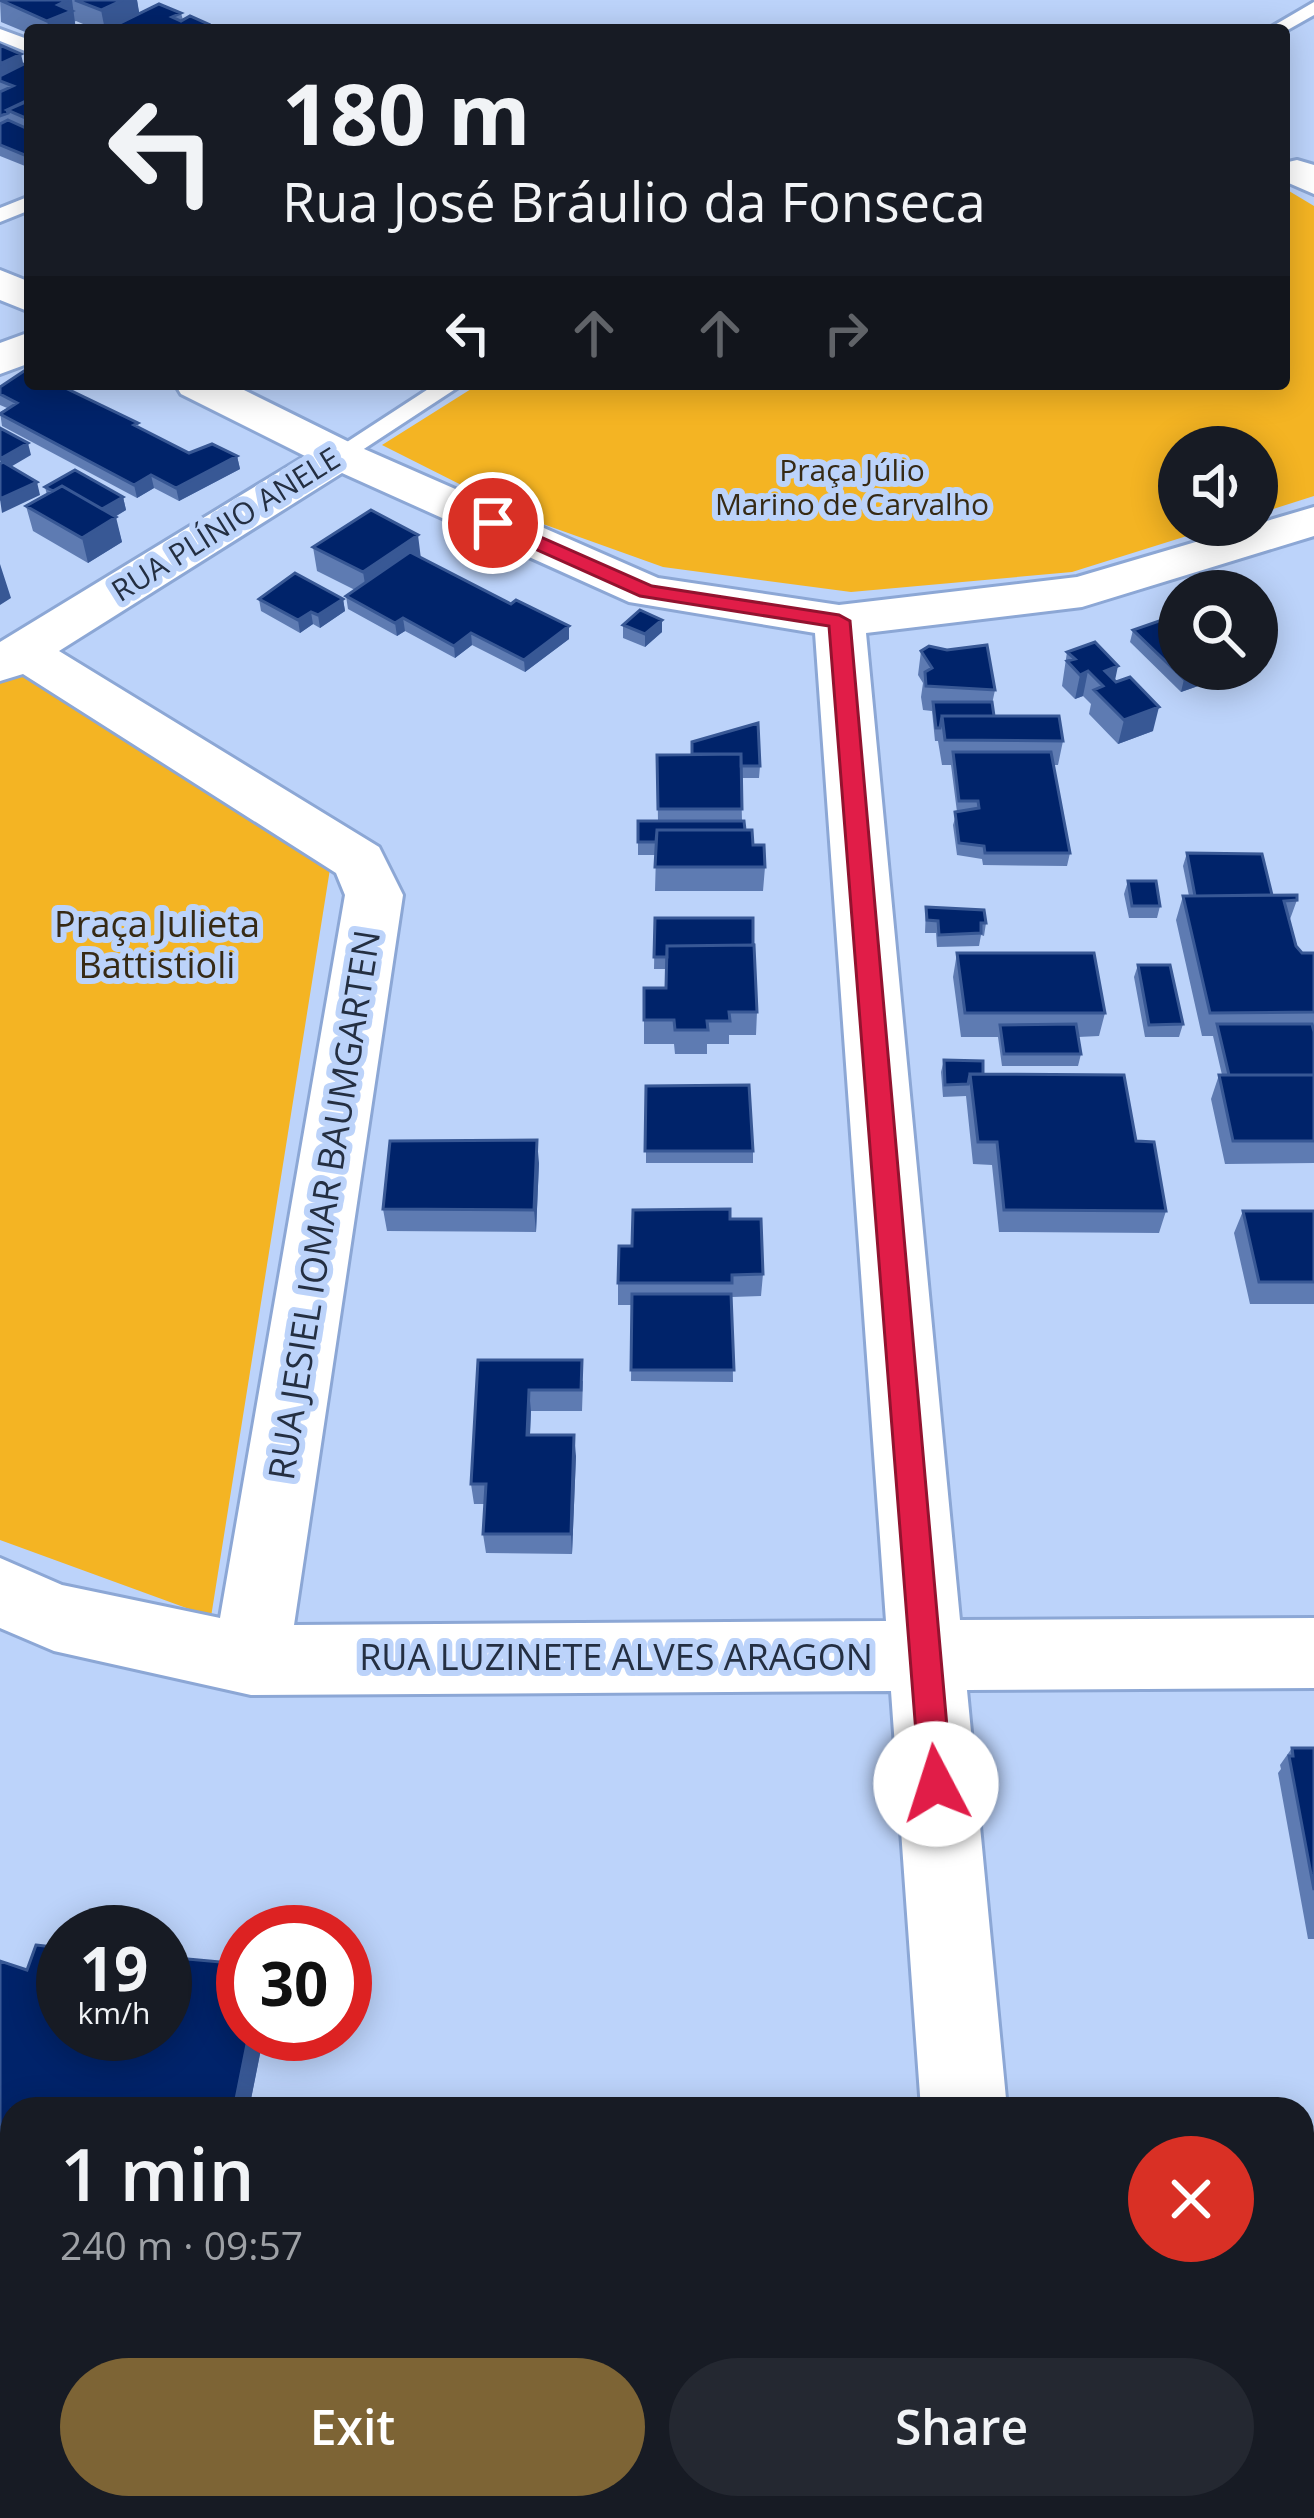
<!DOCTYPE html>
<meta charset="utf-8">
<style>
:root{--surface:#171b24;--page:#242831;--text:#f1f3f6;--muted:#9ea1a6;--accent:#7d6435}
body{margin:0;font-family:"Open Sans",sans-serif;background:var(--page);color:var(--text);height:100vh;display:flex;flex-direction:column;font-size:45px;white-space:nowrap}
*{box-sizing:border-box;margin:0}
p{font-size:39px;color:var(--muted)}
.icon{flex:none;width:66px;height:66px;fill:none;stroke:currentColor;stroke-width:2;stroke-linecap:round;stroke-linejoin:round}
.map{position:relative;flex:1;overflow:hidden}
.side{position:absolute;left:0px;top:2097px;width:1314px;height:423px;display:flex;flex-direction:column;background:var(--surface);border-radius:36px 36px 0 0;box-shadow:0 6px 30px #0003}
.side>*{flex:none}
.guide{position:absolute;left:24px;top:24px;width:1266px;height:366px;border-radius:12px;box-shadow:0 6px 30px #0003;background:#171b24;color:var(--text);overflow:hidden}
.controls{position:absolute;left:1158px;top:426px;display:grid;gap:24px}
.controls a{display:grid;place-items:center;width:120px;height:120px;border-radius:50%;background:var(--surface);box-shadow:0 6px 30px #0003;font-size:60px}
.speed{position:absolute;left:36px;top:1905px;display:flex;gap:24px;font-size:60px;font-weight:700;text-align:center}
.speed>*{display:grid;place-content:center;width:156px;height:156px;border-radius:50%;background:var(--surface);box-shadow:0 6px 30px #0003;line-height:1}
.speed small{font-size:30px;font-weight:400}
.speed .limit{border:18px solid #d22;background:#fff;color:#111}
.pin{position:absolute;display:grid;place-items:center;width:102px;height:102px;color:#fff;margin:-51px;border:6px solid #fff;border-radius:50%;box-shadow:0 3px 12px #0007}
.me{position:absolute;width:132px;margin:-66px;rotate:355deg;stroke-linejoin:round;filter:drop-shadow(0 0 9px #0008)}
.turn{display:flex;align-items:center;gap:42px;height:252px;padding:0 60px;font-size:54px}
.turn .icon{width:156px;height:156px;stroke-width:2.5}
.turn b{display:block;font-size:84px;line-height:102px}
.lanes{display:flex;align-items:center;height:114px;padding:0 60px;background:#0003;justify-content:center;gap:60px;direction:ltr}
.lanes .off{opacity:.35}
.round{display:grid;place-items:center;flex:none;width:126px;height:126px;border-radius:63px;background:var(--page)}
.overview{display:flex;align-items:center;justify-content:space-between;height:204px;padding:0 60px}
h1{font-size:72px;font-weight:600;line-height:90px}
.button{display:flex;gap:24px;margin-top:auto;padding:24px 60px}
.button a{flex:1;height:138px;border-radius:72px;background:var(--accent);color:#fff;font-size:48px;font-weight:600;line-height:138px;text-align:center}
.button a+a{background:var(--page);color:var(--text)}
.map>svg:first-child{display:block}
.green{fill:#f4b423}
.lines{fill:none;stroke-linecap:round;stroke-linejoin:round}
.service-casing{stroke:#8ca7d5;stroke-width:6}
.minor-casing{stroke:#8ca7d5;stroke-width:6}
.service{fill:#fff;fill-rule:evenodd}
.minor{fill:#fff;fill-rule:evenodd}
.wall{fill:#5e7bb2}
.shaded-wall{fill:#385895}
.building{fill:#00236a;stroke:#385895;stroke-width:3}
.route{fill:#e11d48;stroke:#92132f;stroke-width:3}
.labels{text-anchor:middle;stroke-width:12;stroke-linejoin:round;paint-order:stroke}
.far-park-label{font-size:30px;fill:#362a15;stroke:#bcd3fa}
.far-street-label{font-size:30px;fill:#242f42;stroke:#bcd3fa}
.park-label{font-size:36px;fill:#362a15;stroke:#bcd3fa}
.street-label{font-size:36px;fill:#242f42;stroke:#bcd3fa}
</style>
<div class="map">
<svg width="1314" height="2518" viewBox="0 0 1314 2518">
<rect width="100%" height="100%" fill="#bcd3fa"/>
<path class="green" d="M 1284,188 L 1314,206 L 1314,496 L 1257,514 L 1257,447 L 1179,447 L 1179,525 L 1222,525 L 1072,572 L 851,592 L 663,567 L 529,519 L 382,445 L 479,384 L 1284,384 Z
M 19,672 L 330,869 L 211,1617 L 0,1540 L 0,683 Z"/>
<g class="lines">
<g class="service-casing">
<path id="service" d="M 1314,2 L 1314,15 L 1284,32 L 1266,30 Z
M 0,29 L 30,40 L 30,53 L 0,41 Z
M 30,196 L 30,210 L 0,222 L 0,208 Z
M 436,384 L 463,384 L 347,460 L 331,460 L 327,455 Z"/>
</g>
<g class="minor-casing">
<path id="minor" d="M 1297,160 L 1314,165 L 1314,194 L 1284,181 L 1284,163 Z
M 0,270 L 30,282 L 30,312 L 0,300 Z
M 30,332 L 30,363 L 0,374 L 0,343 Z
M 175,384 L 232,384 L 355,445 L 658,578 L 839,605 L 1077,577 L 1314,507 L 1314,536 L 1082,607 L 866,633 L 960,1620 L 1314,1618 L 1314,1688 L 967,1690 L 1007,2109 L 921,2109 L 891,1691 L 251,1695 L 54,1651 L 0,1628 L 0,1558 L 62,1585 L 220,1618 L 345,895 L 336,873 L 23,674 L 0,681 L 0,642 L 305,456 L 181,394 ZM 342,473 L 629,602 L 815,633 L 886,1621 L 294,1625 L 403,895 L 379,847 L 59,651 Z
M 950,2508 L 1046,2508 L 1047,2518 L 951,2518 Z"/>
</g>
<use href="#service" class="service"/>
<use href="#minor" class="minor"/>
</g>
<path class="wall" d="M 0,0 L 137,0 L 139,14 L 181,13 L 183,20 L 95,29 L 76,21 L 74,22 L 76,30 L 30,30 L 30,34 L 1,22 Z
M 0,45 L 24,64 L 30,66 L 30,168 L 0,156 Z
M 30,384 L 70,384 L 65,388 L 138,423 L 139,428 L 189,453 L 237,456 L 240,469 L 179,501 L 154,488 L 137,498 L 2,426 L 0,412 L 7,408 L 0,405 L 0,387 Z
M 45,487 L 123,497 L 126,510 L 115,517 L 122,542 L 88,563 L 33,531 L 26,506 L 47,495 Z
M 313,547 L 421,558 L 511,604 L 569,626 L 569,639 L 525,672 L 472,645 L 455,658 L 405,631 L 397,636 L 348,609 L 346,596 L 355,590 L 317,571 Z
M 259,599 L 343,599 L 345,611 L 320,628 L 313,624 L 300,633 L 261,611 Z
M 623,625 L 662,632 L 645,647 L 623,638 Z
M 1133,630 L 1179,669 L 1239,669 L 1238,672 L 1181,692 L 1130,642 Z
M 921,651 L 995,690 L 992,704 L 994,716 L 1063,741 L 1058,765 L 1053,765 L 1070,853 L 1067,866 L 983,865 L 982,859 L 957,855 L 953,825 L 957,812 L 951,765 L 942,765 L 938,741 L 935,741 L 932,711 L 923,710 L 921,697 L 923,683 L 918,675 Z
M 1067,652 L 1115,681 L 1153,731 L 1118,744 L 1089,714 L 1091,704 L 1083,696 L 1075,699 L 1062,686 Z
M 657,755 L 760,766 L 759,778 L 741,778 L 742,821 L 765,867 L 763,891 L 655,891 L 656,855 L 638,855 L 638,821 L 658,821 Z
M 1187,853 L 1272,895 L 1297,900 L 1289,922 L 1296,946 L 1302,953 L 1314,953 L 1314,1163 L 1225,1164 L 1211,1099 L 1219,1075 L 1222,1075 L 1213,1036 L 1202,1036 L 1176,920 L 1183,896 L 1189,896 L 1183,866 Z
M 1128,881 L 1160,906 L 1157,918 L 1129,918 L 1124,894 Z
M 926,907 L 986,923 L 984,936 L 981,935 L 979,946 L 937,947 L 936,933 L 925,933 Z
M 655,918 L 753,945 L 757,1012 L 756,1035 L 729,1035 L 729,1044 L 707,1044 L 707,1054 L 675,1054 L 674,1044 L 644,1044 L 644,988 L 666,988 L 666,969 L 654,969 Z
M 957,953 L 1105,1013 L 1099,1036 L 1078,1037 L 1081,1054 L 1078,1066 L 1002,1066 L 998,1037 L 961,1037 L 953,977 Z
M 1138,965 L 1183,1024 L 1179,1037 L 1145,1037 L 1134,977 Z
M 944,1060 L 983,1074 L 1136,1141 L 1166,1211 L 1159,1233 L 999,1232 L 992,1165 L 973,1164 L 966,1096 L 943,1097 L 941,1072 Z
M 646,1086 L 753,1151 L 753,1163 L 646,1163 Z
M 539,1163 L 536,1232 L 387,1231 L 383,1209 Z
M 1243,1211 L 1314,1211 L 1314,1304 L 1250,1304 L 1234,1233 Z
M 730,1219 L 763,1274 L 761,1296 L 732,1297 L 733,1382 L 631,1381 L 632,1305 L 618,1305 L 618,1283 L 632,1246 Z
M 478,1360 L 583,1381 L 582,1411 L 531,1411 L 530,1435 L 576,1456 L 572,1554 L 486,1553 L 483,1534 L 485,1504 L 474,1504 L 471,1484 Z
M 1292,1748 L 1314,1748 L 1314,1939 L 1308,1939 L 1278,1773 L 1281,1769 L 1280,1765 Z
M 0,1961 L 243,2034 L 264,2034 L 249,2109 L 12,2109 L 12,2249 L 0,2248 Z"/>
<path class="shaded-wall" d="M 68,0 L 72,0 L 76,30 L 49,30 L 47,21 L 58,5 Z
M 123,0 L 137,0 L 140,17 L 105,30 L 101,10 Z
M 21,54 L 26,76 L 0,81 L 0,64 Z
M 28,443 L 31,455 L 2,472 L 0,459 Z
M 237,456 L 240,469 L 179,501 L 176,488 Z
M 151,475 L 154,488 L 137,498 L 134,485 Z
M 37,482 L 40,495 L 2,513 L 0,499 Z
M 123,497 L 126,510 L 97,527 L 94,514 Z
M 116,517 L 122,542 L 88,563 L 82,538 Z
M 418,535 L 421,559 L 367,596 L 363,572 Z
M 0,564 L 11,598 L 0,605 Z
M 343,599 L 345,611 L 320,628 L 318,615 Z
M 311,612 L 313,624 L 300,633 L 298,620 Z
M 403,618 L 405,631 L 397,636 L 395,623 Z
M 662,620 L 662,632 L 645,647 L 645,634 Z
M 569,626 L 569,639 L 525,672 L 524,660 Z
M 471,633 L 472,645 L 455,658 L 454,646 Z
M 1118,666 L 1113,690 L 1105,671 Z
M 1214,669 L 1239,669 L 1238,672 L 1181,692 L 1184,679 Z
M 1088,671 L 1083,696 L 1075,699 L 1080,675 Z
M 1159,707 L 1153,731 L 1118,744 L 1124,720 Z
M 537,1140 L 539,1163 L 536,1232 L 534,1210 Z
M 529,1390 L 531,1411 L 529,1455 L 527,1435 Z
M 574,1435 L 576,1456 L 572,1554 L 571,1534 Z
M 249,2034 L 264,2034 L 249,2109 L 234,2109 Z"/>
<path class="building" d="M 0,0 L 68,0 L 58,5 L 72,11 L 47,21 Z
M 75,0 L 123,0 L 101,10 Z
M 159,4 L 181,13 L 172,17 L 181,21 L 190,16 L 208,24 L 198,30 L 106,30 Z
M 105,25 L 111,27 L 106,30 L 93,30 Z
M 0,45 L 21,54 L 0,64 Z
M 24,64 L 30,66 L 30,100 L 7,110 L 8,113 L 0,116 L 0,92 L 13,86 L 0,81 L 0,76 Z
M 28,100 L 30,100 L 30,120 L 7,110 Z
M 8,120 L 30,130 L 30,154 L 27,156 L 0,145 L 0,124 Z
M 30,367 L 30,384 L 57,384 L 138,423 L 134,425 L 189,453 L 212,444 L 237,456 L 176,488 L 151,475 L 134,485 L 0,414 L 17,403 L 0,394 L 0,387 Z
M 0,428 L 28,443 L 0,459 Z
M 3,462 L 37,482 L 0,499 L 0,464 Z
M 75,470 L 123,497 L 102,509 L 62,486 L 53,491 L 45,487 Z
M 62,486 L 116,517 L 82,538 L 26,506 Z
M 371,510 L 418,535 L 363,572 L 313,547 Z
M 410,552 L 511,604 L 516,600 L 569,626 L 524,660 L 471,633 L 454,646 L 403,618 L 395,623 L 346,596 Z
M 295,573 L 343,599 L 318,615 L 311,612 L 298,620 L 259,599 Z
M 640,610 L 662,620 L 645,634 L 623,625 Z
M 1179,614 L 1179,669 L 1214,669 L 1184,679 L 1133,630 Z
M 1095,642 L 1118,666 L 1105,671 L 1116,682 L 1130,677 L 1159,707 L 1124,720 L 1094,690 L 1103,686 L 1088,671 L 1080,675 L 1067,661 L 1075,659 L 1067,652 Z
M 987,645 L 995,690 L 926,686 L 925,672 L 932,668 L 921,651 L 929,646 L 947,650 Z
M 933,702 L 992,702 L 994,716 L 942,716 L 940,728 L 936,728 Z
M 942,716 L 1059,716 L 1063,741 L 945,740 Z
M 758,723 L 760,766 L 741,766 L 741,754 L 692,754 L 692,742 Z
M 953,752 L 1051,752 L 1070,853 L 985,853 L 984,846 L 959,843 L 955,812 L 979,808 L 978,801 L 959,801 Z
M 741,754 L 742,809 L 658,809 L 657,755 Z
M 638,821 L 744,821 L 745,830 L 657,830 L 656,842 L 638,842 Z
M 657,830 L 752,830 L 753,845 L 764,845 L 765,867 L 655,867 Z
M 1187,853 L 1262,854 L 1272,895 L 1195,896 Z
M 1128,881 L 1156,881 L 1160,906 L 1132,906 Z
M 1297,895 L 1297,900 L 1284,901 L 1296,946 L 1302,953 L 1314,953 L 1314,1012 L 1210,1013 L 1183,896 Z
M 926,907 L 984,910 L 986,923 L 981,923 L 981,933 L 939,935 L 938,921 L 927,920 Z
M 655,918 L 753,918 L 753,945 L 667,946 L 667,957 L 654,957 Z
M 754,945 L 757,1012 L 729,1012 L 730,1021 L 707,1021 L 708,1030 L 675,1030 L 674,1020 L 644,1020 L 644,988 L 666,988 L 667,946 Z
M 957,953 L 1094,953 L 1105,1013 L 965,1013 Z
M 1138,965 L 1170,965 L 1183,1024 L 1149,1025 Z
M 1076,1024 L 1081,1054 L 1004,1054 L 1000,1025 Z
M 1217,1024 L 1312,1024 L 1314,1032 L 1314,1075 L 1229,1075 Z
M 944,1060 L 983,1061 L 983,1074 L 970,1074 L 968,1084 L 945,1085 Z
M 970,1074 L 1124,1075 L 1136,1141 L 1154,1142 L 1166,1211 L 1004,1210 L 997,1142 L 978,1142 Z
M 1219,1075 L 1314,1075 L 1314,1141 L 1233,1141 Z
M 749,1085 L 753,1151 L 645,1151 L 646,1086 Z
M 537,1140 L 534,1210 L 383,1209 L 390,1141 Z
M 730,1209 L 730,1219 L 761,1219 L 763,1274 L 732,1275 L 732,1283 L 618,1283 L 619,1246 L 632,1246 L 633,1210 Z
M 1243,1211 L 1314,1211 L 1314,1282 L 1259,1282 Z
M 632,1294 L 731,1294 L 734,1370 L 631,1370 Z
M 478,1360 L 582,1360 L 581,1390 L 529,1390 L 527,1435 L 574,1435 L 571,1534 L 483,1534 L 486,1484 L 471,1484 Z
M 1292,1748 L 1314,1748 L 1314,1890 L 1289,1756 L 1293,1756 Z
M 36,1945 L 63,1948 L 63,2034 L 165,2034 L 165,1957 L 243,1964 L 243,2034 L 249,2034 L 234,2109 L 12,2109 L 12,2237 L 0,2236 L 0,1961 L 27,1970 Z
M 456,2100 L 550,2100 L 549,2109 L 455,2109 Z"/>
<path class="route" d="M 486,519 L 500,519 L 652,586 L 839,615 L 850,621 L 952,1784 L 948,1795 L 936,1799 L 924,1795 L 920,1784 L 829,626 L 640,596 L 486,527 Z"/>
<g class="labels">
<g class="far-park-label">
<text x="852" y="481">Praça Júlio<tspan x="852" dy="34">Marino de Carvalho</tspan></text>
</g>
<g class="far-street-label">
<text transform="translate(226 525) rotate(-32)" y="10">RUA PLÍNIO ANELE</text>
</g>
<g class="park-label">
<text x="157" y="937">Praça Julieta<tspan x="157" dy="41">Battistioli</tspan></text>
</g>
<g class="street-label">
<text transform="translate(324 1205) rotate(-81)" y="13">RUA JESIEL IOMAR BAUMGARTEN</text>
<text x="616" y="1670">RUA LUZINETE ALVES ARAGON</text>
</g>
</g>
</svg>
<div class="controls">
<a><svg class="icon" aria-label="sound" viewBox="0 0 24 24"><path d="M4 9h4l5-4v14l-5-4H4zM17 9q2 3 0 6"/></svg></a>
<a><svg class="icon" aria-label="search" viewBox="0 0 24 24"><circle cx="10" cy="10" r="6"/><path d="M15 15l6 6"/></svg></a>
</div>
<div class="speed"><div>19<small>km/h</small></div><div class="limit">30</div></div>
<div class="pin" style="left:493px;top:523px;background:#d93025"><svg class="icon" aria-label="arrive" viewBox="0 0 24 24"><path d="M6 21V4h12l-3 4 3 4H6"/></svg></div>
<svg class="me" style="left:936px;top:1784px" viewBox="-20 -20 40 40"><circle r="19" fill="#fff"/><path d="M0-13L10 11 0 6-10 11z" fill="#e11d48"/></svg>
<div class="guide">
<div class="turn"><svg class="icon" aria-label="left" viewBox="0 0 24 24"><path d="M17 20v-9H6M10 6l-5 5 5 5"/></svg><div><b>180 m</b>Rua José Bráulio da Fonseca</div></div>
<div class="lanes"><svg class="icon" aria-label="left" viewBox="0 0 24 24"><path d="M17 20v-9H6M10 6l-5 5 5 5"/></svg><svg class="icon off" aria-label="ahead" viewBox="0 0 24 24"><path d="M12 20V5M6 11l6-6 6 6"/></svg><svg class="icon off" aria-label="ahead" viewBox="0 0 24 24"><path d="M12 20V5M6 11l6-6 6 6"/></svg><svg class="icon off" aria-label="right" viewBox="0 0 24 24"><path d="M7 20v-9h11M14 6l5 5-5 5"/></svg></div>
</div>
<section class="side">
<div class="overview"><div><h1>1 min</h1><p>240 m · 09:57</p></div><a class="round" style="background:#d93025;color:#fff"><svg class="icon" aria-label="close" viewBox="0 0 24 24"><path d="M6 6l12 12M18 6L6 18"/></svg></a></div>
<div class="button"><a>Exit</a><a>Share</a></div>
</section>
</div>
